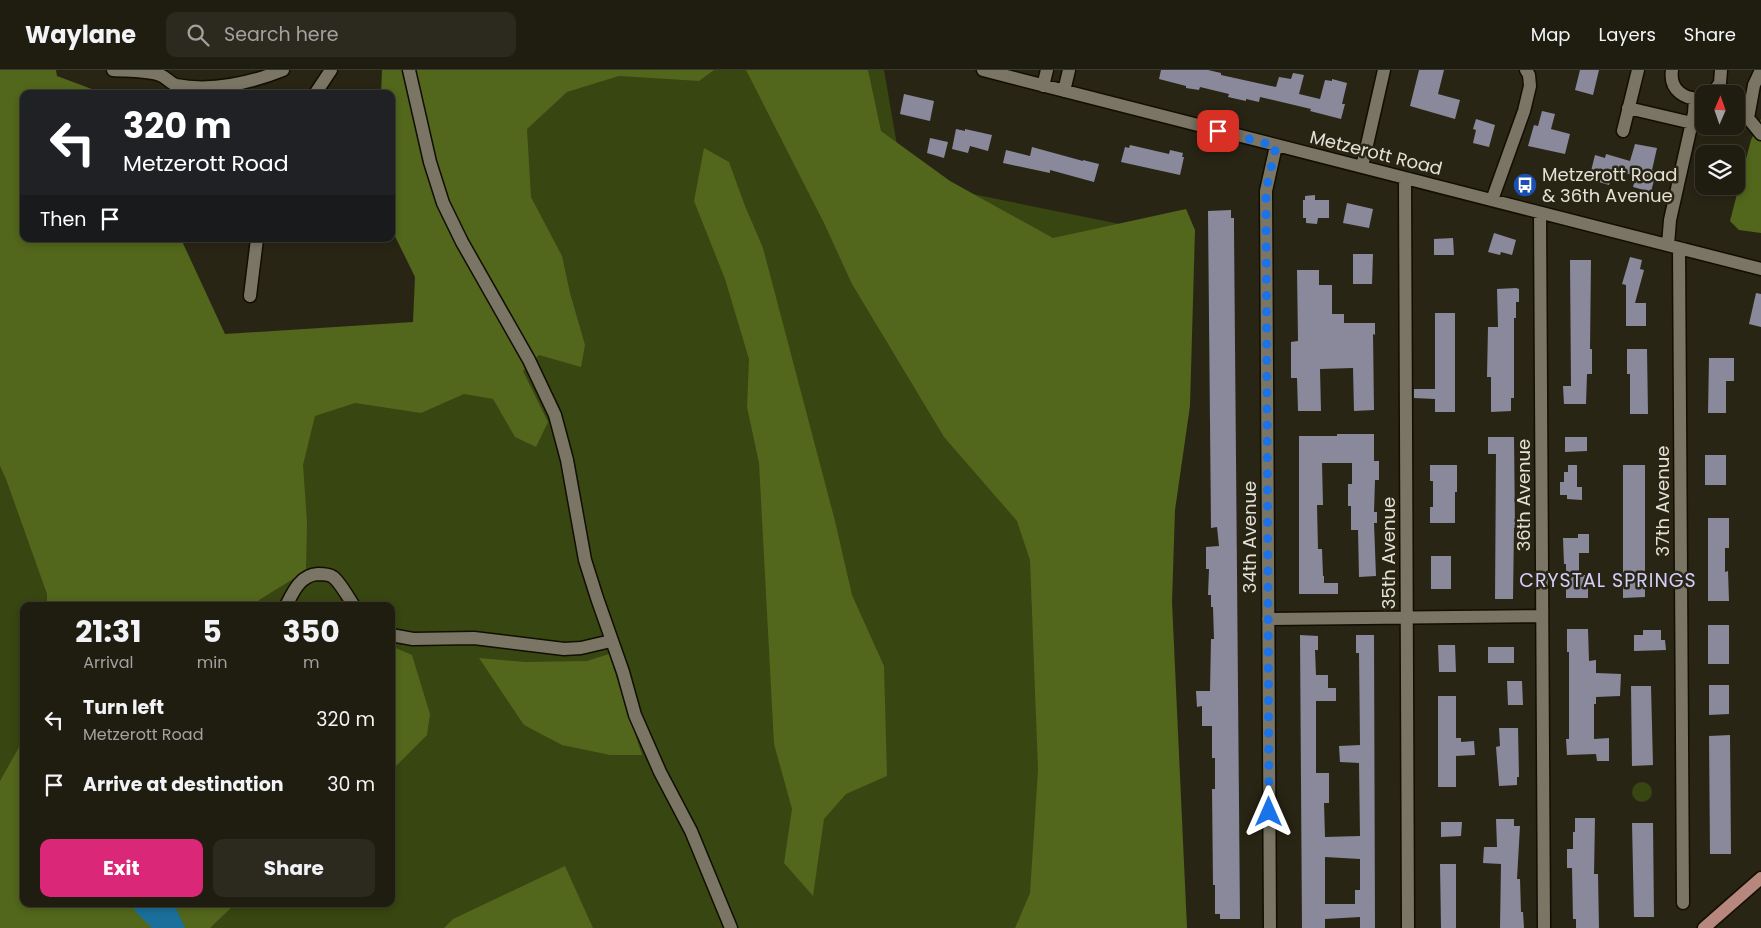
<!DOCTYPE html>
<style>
:root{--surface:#1f1c10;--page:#2c291e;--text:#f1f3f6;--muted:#a1a19f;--line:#3c3a30;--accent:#db2777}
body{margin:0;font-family:Poppins,sans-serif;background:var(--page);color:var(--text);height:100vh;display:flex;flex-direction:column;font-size:19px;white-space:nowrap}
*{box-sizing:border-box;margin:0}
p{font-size:16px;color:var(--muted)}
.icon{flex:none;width:28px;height:28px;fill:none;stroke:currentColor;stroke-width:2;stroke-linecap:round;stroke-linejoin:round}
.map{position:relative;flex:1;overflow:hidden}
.details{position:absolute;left:20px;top:532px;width:375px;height:305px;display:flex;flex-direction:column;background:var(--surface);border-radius:10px;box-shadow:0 2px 8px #0003,0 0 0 1px var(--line)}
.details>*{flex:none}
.hud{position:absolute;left:20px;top:20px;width:375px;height:152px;border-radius:10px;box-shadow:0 2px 8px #0003,0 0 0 1px var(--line);background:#202124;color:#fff;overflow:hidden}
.needle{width:32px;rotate:2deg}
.controls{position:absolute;left:1695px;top:15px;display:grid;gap:10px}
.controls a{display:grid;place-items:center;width:50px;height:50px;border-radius:10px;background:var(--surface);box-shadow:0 2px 8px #0003,0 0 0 1px var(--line);font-size:25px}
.pin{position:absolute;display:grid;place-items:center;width:42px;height:42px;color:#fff;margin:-21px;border-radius:10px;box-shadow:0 2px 8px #0006}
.me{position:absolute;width:55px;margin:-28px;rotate:0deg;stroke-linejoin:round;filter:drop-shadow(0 0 4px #0008)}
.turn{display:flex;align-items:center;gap:18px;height:105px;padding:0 20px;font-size:22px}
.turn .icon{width:65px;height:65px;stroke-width:2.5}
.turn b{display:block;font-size:35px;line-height:42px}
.then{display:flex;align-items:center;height:48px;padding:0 20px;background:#0003;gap:10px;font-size:19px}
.eta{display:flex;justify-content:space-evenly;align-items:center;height:85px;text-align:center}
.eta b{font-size:30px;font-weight:700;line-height:35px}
.action{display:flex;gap:10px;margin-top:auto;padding:10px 20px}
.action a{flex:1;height:58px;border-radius:10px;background:var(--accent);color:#fff;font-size:20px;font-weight:700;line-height:58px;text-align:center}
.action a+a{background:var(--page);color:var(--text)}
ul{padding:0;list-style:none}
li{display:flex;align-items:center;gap:15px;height:65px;padding:0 20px}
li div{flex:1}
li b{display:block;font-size:19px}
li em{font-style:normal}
header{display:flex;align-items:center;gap:30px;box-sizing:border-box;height:70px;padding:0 25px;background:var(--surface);border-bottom:1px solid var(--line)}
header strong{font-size:24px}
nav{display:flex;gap:28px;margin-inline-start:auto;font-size:18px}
.search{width:350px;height:45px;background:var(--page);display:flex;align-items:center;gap:12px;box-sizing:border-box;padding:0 18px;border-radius:10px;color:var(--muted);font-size:19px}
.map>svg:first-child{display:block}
.green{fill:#384611;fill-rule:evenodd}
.forest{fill:#52661c}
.water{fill:#1a709a}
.building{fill:#89899b;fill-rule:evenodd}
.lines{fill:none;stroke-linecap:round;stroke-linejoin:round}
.minor-casing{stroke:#110e02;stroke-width:15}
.major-casing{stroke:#110e02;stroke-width:15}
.minor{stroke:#7a7564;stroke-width:12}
.major{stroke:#b7867c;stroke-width:12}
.route{stroke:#1a73e8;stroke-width:9;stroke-dasharray:0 16.2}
.labels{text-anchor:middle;stroke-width:5;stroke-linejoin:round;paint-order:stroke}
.street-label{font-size:18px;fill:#e3e0d6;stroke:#292515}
.poi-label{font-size:18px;fill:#e3e0d6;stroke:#292515;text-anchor:start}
.neighbourhood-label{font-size:19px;letter-spacing:1px;fill:#d3cefa;stroke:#292515}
</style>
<header>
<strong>Waylane</strong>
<div class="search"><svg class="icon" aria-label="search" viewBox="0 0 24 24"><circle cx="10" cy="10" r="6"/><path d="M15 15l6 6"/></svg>Search here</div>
<nav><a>Map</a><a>Layers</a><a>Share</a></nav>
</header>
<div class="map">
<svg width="1761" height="858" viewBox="0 0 1761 858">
<rect width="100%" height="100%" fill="#292515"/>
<path class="green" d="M 437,0 L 884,0 L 903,110 L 1164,163 L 1166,858 L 0,858 L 0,291 L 457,259 ZM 24,536 L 391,536 L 391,834 L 24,834 Z
M1632 722a10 10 0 1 1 20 0a10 10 0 1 1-20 0Z"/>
<path class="forest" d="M 0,0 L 56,0 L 57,6 L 105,24 L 24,24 L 24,169 L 181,169 L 225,264 L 413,252 L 415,207 L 391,158 L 391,24 L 381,24 L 382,0 L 714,0 L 699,11 L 619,6 L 567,22 L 527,59 L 531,127 L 562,186 L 570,223 L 585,275 L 581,297 L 539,285 L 523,301 L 548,352 L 536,377 L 515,367 L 493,329 L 464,324 L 421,343 L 355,333 L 315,346 L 303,395 L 307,452 L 306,501 L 259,530 L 257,536 L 47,536 L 47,524 L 6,409 L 0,396 Z
M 746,0 L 868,0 L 881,61 L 950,111 L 1053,168 L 1186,139 L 1195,160 L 1190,336 L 1175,440 L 1172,532 L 1187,858 L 1015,858 L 1030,823 L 1038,700 L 1030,490 L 1017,451 L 944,367 L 852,214 L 824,153 Z
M 1761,49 L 1761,163 L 1739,160 L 1730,151 L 1751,70 Z
M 704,78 L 729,92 L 745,136 L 763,178 L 835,451 L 852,525 L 884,596 L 887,706 L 846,724 L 824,749 L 813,826 L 784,793 L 792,739 L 774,674 L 759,393 L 747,337 L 749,289 L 725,209 L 694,131 Z
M 391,576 L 412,585 L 430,644 L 427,665 L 391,701 Z
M 609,584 L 642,685 L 610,685 L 562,675 L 524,655 L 479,588 L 525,592 L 587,591 Z
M 24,663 L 24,834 L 235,834 L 210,858 L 0,858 L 0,711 L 18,679 Z
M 565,796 L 593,858 L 444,858 L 453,849 Z"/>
<path class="water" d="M 132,834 L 174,834 L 185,858 L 152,858 L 135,841 Z"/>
<path class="building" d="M 1161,0 L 1208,0 L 1221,3 L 1221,5 L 1276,17 L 1279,7 L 1291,9 L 1293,3 L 1304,5 L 1299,24 L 1320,29 L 1325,10 L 1332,11 L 1332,9 L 1347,13 L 1342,34 L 1345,34 L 1341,49 L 1310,41 L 1311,39 L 1260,27 L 1259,32 L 1246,29 L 1246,31 L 1228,27 L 1229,24 L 1200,17 L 1199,20 L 1186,18 L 1186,16 L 1159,9 Z
M 1419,0 L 1444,0 L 1438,24 L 1460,30 L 1455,49 L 1410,36 Z
M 1580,0 L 1599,0 L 1593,25 L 1575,20 Z
M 904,24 L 934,31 L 930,51 L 900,44 Z
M 1542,41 L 1555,44 L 1551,59 L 1570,64 L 1565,84 L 1528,76 L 1534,55 L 1538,56 Z
M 1476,49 L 1495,55 L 1489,77 L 1473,73 L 1476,60 L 1473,59 Z
M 956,59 L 965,61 L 965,59 L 992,65 L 988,81 L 970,76 L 968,83 L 952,79 Z
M 930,68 L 948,72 L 944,88 L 927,83 Z
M 1635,74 L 1657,78 L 1652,100 L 1656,102 L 1651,122 L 1633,117 L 1636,106 L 1614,100 L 1609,115 L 1589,109 L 1595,85 L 1605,88 L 1606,84 L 1630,91 Z
M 1130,75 L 1169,84 L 1170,80 L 1183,83 L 1182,87 L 1184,87 L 1180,105 L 1121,92 L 1125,77 L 1129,78 Z
M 1032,77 L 1083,91 L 1083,90 L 1099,94 L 1094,112 L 1050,100 L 1050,103 L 1003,93 L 1006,80 L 1030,86 Z
M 1315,125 L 1315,130 L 1329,130 L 1329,148 L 1318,148 L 1317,154 L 1306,153 L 1306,148 L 1303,148 L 1303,130 L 1305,130 L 1305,126 Z
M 1347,133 L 1373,139 L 1369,158 L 1343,153 Z
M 1231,140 L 1231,148 L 1234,148 L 1234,159 L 1240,849 L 1220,849 L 1220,844 L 1215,844 L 1215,815 L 1213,815 L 1212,719 L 1215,719 L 1215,688 L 1212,688 L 1212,656 L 1202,656 L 1202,636 L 1197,637 L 1196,621 L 1210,621 L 1211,569 L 1214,569 L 1213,537 L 1211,537 L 1211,525 L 1208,525 L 1209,499 L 1206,499 L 1206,477 L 1219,476 L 1217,457 L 1211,458 L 1208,141 Z
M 1494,163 L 1516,170 L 1512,185 L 1501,182 L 1500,185 L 1488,182 Z
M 1453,168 L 1454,185 L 1434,185 L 1434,169 Z
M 1353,184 L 1373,184 L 1372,214 L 1353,214 Z
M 1630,187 L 1642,190 L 1640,199 L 1644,200 L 1635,233 L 1646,233 L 1646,256 L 1626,256 L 1626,215 L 1622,214 Z
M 1570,190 L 1591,190 L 1590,279 L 1592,279 L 1592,304 L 1587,304 L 1586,334 L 1564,334 L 1563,316 L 1571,316 Z
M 1297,200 L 1319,200 L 1319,215 L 1332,215 L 1332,244 L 1344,244 L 1344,253 L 1375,253 L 1375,265 L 1373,264 L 1374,340 L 1354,341 L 1353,298 L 1320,299 L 1321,341 L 1298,341 L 1297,308 L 1291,308 L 1291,272 L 1298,271 Z
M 1516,218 L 1519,219 L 1519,232 L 1516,232 L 1516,248 L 1514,248 L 1514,328 L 1511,328 L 1511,341 L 1491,342 L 1491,307 L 1487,307 L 1488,257 L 1498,257 L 1497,219 Z
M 1756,223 L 1761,224 L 1761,257 L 1749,254 Z
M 1435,243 L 1455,243 L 1455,342 L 1435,342 L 1435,329 L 1414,328 L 1414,319 L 1435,319 Z
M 1627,279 L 1647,279 L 1648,344 L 1630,344 L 1630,304 L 1627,304 Z
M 1709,288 L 1734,288 L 1734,311 L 1726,311 L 1726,343 L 1708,343 Z
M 1337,364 L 1374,364 L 1374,391 L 1379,391 L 1379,410 L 1375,410 L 1374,442 L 1377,442 L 1377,453 L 1374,453 L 1376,506 L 1359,507 L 1358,460 L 1351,460 L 1351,436 L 1348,436 L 1348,414 L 1352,414 L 1352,393 L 1322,393 L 1323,435 L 1317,435 L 1318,479 L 1322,479 L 1323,506 L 1324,506 L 1324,513 L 1338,513 L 1338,524 L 1299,524 L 1299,366 L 1337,366 Z
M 1488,367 L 1514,367 L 1515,458 L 1514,458 L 1513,529 L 1495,529 L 1496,384 L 1488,384 Z
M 1565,367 L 1587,367 L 1587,381 L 1565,382 Z
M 1705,385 L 1726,385 L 1726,415 L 1705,415 Z
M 1430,395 L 1457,395 L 1457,422 L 1455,422 L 1455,453 L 1430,453 L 1430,437 L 1433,437 L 1433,411 L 1430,411 Z
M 1568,395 L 1577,395 L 1577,417 L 1582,417 L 1582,430 L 1567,429 L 1567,425 L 1560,425 L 1560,412 L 1564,412 L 1564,402 L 1568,402 Z
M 1623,395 L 1645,395 L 1645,527 L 1623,528 Z
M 1708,448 L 1729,448 L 1729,478 L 1725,478 L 1725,502 L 1728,501 L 1729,531 L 1708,531 Z
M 1578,464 L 1589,464 L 1589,483 L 1579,483 L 1579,505 L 1588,505 L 1588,528 L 1566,528 L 1566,494 L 1564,494 L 1563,468 L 1578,468 Z
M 1431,486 L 1451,486 L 1451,519 L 1431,519 Z
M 1708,555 L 1729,555 L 1729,594 L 1708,594 Z
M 1567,559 L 1588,559 L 1589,591 L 1596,590 L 1596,603 L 1621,604 L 1620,626 L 1596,627 L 1596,634 L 1594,634 L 1594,669 L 1609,668 L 1609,691 L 1597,691 L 1596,684 L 1567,685 L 1566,669 L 1569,669 L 1569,582 L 1567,582 Z
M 1643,560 L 1661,560 L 1661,570 L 1665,570 L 1666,580 L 1634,581 L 1634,565 L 1643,565 Z
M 1300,565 L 1318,566 L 1318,580 L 1315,580 L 1316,605 L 1328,605 L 1328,618 L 1336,618 L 1336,631 L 1316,631 L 1316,703 L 1329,703 L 1329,733 L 1324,733 L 1325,767 L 1360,766 L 1359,693 L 1340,692 L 1339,676 L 1360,675 L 1359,583 L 1356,583 L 1356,565 L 1374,565 L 1375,858 L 1360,858 L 1360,847 L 1325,849 L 1325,858 L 1302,858 ZM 1325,787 L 1360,789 L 1360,820 L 1355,820 L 1355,834 L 1325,834 Z
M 1438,575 L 1455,575 L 1456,602 L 1439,602 Z
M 1488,577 L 1514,577 L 1514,593 L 1488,593 Z
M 1507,611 L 1522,611 L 1523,635 L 1508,635 Z
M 1709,615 L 1729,615 L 1729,644 L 1709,645 Z
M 1631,616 L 1651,616 L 1653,695 L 1632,696 Z
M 1438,626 L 1456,626 L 1456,668 L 1461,668 L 1461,672 L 1474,671 L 1475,685 L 1456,686 L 1456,717 L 1438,717 Z
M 1499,658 L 1518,658 L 1519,707 L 1517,707 L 1517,715 L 1499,716 L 1496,677 L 1500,676 Z
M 1730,665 L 1731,784 L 1710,784 L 1709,666 Z
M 1575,748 L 1595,748 L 1594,804 L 1598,804 L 1599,858 L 1576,858 L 1576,849 L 1573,849 L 1572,798 L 1567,798 L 1567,779 L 1573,779 L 1573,762 L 1575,762 Z
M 1496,749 L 1514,749 L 1514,756 L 1520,756 L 1517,809 L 1520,809 L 1521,842 L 1523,842 L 1524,858 L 1500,858 L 1501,794 L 1483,793 L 1484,777 L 1497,777 Z
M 1441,752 L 1462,752 L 1461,766 L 1441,767 Z
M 1632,753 L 1653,753 L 1654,847 L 1634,847 Z
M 1440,794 L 1456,794 L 1456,858 L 1441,858 Z"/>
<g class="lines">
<g class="minor-casing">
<path id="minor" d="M 113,0 C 127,1 146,0 160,5 C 166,7 170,13 176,15 C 211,22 251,13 283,0
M 409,0 L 430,92 L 443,133 L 462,172 L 529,290 L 555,345 L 567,390 L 585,490 L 597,528 L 623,602 L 635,645 L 660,702 L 691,761 L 731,858
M 983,0 L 1761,199
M 1672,0 C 1669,20 1685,31 1704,28
M 1761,0 L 1754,15 L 1748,48 L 1761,64
M 1043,16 L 1047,0
M 1064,21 L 1069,0
M 315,24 L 331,0
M 1712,24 L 1720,13 L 1721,0
M 1628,38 L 1692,53
M 1623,61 L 1638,0
M 1362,97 L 1384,0
M 1405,108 L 1408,858
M 1492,130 L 1524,41 L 1530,16 L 1529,5 L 1526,0
M 1540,143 L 1544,858
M 1668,175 L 1670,150 L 1694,43 L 1695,29
M 1679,178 L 1683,833
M 250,226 L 257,169
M 286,536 C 293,522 300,505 318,504 C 323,504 329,504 333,507 C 340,512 349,529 354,536
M 1268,549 L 1542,546
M 391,565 L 413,569 L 474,568 L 564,579 L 581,578 L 611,571
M 1270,858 L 1266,121 L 1276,76"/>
</g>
<g class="major-casing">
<path id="major" d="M 1704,858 L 1761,808"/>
</g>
<use href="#minor" class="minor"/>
<use href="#major" class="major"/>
</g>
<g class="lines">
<path class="route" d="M 1218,61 L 1276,76 L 1266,120 L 1269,742"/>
</g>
<defs>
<g id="bus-disc" transform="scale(1.25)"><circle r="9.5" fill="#1a4fb4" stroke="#292515"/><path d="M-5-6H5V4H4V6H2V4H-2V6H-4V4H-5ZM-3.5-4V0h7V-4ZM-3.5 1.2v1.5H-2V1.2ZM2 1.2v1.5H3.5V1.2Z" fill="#fff"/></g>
</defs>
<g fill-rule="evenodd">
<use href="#bus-disc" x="1525" y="115"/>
</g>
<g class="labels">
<g class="street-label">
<text transform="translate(1376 83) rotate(14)" y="6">Metzerott Road</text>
<text transform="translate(1524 425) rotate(-90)" y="6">36th Avenue</text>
<text transform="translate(1663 431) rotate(-90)" y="6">37th Avenue</text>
<text transform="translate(1250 467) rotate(-90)" y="6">34th Avenue</text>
<text transform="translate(1389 483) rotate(-90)" y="6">35th Avenue</text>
</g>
<g class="poi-label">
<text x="1542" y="111">Metzerott Road<tspan x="1542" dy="21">&amp; 36th Avenue</tspan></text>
</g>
<g class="neighbourhood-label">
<text x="1608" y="517">CRYSTAL SPRINGS</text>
</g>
</g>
</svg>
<div class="controls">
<a><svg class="needle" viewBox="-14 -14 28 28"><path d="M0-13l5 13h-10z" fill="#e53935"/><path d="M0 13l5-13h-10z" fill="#a1a19f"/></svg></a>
<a><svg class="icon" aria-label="layers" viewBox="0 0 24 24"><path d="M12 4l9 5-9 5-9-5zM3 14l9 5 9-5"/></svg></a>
</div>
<div class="pin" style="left:1218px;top:61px;background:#d93025"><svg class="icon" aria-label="arrive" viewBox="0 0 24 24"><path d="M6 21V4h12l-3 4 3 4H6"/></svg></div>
<svg class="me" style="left:1269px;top:742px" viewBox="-20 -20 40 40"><path d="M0-17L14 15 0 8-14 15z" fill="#1a73e8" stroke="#fff" stroke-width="4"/></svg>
<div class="hud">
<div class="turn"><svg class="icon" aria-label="left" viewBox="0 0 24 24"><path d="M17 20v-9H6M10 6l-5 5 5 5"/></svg><div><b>320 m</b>Metzerott Road</div></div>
<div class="then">Then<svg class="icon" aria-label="arrive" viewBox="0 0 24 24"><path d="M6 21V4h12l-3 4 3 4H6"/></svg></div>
</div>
<section class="details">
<div class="eta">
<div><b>21:31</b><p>Arrival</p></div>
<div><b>5</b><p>min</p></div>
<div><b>350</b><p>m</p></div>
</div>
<ul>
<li><svg class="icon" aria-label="left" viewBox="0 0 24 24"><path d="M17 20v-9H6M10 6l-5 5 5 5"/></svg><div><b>Turn left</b><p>Metzerott Road</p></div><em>320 m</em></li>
<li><svg class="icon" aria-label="arrive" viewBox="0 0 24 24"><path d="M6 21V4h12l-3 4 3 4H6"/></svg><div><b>Arrive at destination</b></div><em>30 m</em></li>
</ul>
<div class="action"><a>Exit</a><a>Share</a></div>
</section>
</div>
